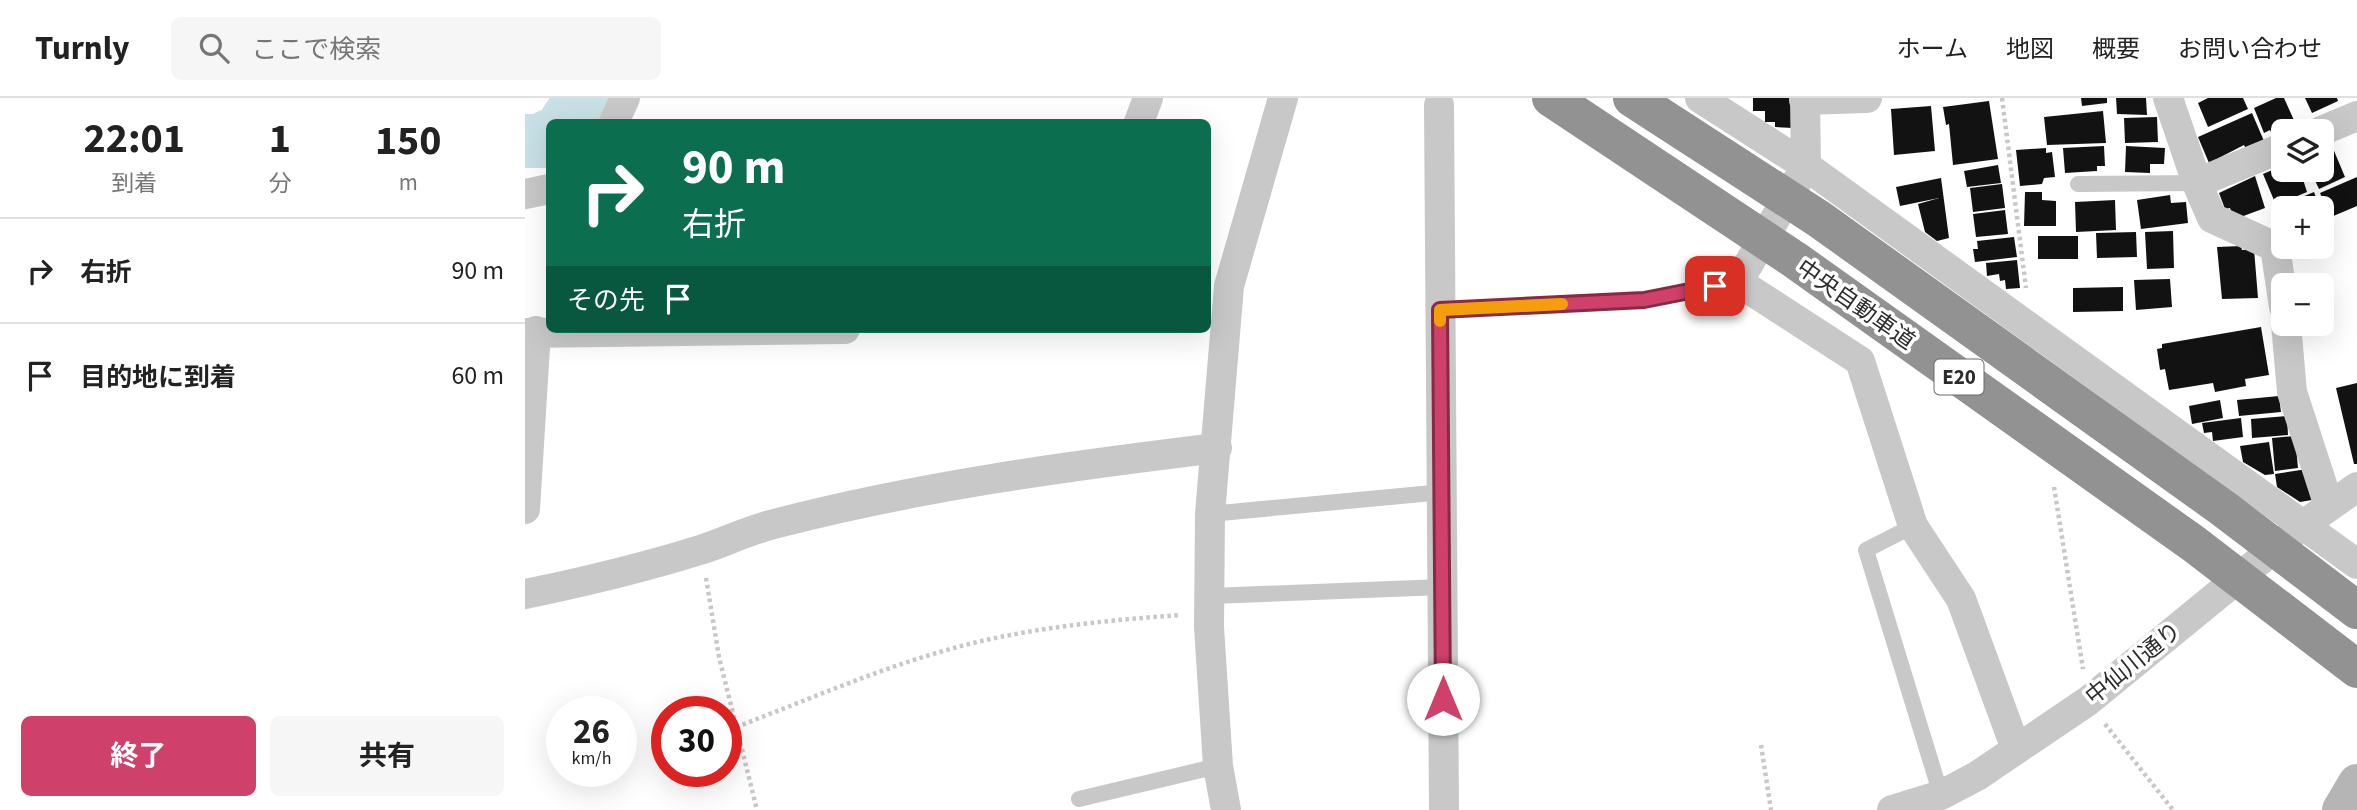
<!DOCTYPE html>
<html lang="ja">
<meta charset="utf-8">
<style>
:root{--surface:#fff;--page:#f6f6f6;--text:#222;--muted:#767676;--line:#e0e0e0;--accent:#cf416b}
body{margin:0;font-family:"Source Sans 3","Noto Sans JP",sans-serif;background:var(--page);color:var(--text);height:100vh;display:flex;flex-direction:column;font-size:26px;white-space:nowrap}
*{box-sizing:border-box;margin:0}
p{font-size:23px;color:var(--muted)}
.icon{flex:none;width:38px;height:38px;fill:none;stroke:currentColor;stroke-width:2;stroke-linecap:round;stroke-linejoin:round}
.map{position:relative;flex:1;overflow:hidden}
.side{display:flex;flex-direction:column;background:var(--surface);width:525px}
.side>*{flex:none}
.banner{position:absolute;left:21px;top:21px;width:665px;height:214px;border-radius:10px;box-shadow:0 7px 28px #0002;background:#0b6e4f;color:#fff;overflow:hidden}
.fabs{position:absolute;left:1746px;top:21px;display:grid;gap:14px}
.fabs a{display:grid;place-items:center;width:63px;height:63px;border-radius:10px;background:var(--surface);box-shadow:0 7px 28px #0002;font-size:35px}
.speed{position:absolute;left:21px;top:598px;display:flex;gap:14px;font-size:35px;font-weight:700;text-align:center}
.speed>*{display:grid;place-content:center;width:91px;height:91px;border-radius:50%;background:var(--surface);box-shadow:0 7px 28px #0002;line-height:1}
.speed small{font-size:18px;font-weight:400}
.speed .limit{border:10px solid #d22;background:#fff;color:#111}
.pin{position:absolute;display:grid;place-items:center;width:60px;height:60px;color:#fff;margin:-30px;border-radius:14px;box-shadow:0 4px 10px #0006}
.me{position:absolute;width:77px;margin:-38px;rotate:0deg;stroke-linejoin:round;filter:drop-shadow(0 0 5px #0008)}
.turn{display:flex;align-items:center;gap:24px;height:147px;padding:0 21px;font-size:32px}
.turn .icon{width:91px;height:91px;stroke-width:2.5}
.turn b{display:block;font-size:49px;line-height:60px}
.then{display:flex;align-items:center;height:66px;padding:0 21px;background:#0003;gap:14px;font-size:26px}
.eta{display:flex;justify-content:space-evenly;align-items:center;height:119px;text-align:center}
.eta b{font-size:42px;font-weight:700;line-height:49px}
.action{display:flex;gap:14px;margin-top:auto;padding:14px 21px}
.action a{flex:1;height:80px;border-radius:10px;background:var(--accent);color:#fff;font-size:28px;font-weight:700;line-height:80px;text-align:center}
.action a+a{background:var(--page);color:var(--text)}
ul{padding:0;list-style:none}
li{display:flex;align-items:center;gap:21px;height:105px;padding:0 21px;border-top:2px solid var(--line)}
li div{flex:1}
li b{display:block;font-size:26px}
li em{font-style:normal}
header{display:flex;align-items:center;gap:42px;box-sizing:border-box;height:98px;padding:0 35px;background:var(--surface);border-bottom:2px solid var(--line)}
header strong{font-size:33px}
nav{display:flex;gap:38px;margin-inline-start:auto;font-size:24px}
.search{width:490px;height:63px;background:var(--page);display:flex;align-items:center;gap:18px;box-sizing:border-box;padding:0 24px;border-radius:10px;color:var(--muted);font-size:26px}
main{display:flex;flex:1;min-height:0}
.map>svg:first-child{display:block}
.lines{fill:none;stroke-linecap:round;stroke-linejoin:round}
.river{stroke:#c8e1e6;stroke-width:54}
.building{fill:#121212}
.path{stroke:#c8c8c8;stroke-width:4.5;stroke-dasharray:3.5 3.5;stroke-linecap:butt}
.lane{stroke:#c8c8c8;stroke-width:16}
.street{stroke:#c8c8c8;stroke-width:30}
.secondary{stroke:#b5b5b5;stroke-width:38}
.highway-bridge{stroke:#929292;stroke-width:38}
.route-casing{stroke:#872a46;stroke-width:18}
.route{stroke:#cf416b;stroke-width:12}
.slow{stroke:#f59e0b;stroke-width:12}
.labels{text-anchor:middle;stroke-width:7;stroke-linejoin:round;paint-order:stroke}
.shield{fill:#fff;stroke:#6b6b6b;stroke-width:2}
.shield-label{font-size:21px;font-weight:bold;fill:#2b2b2b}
.street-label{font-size:23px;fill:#2b2b2b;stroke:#fff}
</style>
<header>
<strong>Turnly</strong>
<div class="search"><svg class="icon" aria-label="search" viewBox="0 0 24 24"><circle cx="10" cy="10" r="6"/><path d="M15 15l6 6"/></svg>ここで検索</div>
<nav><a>ホーム</a><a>地図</a><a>概要</a><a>お問い合わせ</a></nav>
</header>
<main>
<section class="side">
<div class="eta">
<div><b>22:01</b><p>到着</p></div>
<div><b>1</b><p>分</p></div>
<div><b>150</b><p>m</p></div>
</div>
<ul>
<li><svg class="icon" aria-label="right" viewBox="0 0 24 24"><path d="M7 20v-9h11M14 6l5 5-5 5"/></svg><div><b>右折</b></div><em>90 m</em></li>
<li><svg class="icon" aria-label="arrive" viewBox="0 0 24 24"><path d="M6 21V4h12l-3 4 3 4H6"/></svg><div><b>目的地に到着</b></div><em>60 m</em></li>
</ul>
<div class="action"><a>終了</a><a>共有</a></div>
</section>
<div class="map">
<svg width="1832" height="712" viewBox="0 0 1832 712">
<rect width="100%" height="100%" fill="#fff"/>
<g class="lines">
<path class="river" d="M 41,24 L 57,0
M 0,43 L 19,43 L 24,38"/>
</g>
<path class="building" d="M 1228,0 L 1266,0 L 1268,30 L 1250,29 L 1250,24 L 1240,24 L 1240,13 L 1228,13 Z
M 1556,0 L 1582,0 L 1582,5 L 1557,8 Z
M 1591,0 L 1621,0 L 1622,17 L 1592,16 Z
M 1683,0 L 1718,0 L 1723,11 L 1683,29 L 1673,5 Z
M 1751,0 L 1759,0 L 1773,31 L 1759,33 L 1759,38 L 1750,42 L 1745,32 L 1739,35 L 1729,10 Z
M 1780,0 L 1812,0 L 1813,3 L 1787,15 Z
M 1464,3 L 1473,61 L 1428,67 L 1424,26 L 1421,27 L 1418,9 Z
M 1406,8 L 1410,53 L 1369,57 L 1366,11 Z
M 1578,13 L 1581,45 L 1522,47 L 1519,19 Z
M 1727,15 L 1739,43 L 1721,51 L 1719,47 L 1684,65 L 1673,39 Z
M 1632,19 L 1633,44 L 1600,45 L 1599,20 Z
M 1579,48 L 1580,68 L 1572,68 L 1572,73 L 1540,75 L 1538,50 Z
M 1601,48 L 1640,50 L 1639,66 L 1625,66 L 1625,75 L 1600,74 Z
M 1807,48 L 1820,79 L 1794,91 L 1785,72 L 1797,72 L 1797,52 Z
M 1521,50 L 1521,55 L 1527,54 L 1530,79 L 1519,80 L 1517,86 L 1495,88 L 1491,52 Z
M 1473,67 L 1476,85 L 1442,89 L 1439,73 Z
M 1759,67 L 1759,72 L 1775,72 L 1782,94 L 1751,107 L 1738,76 Z
M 1730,78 L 1740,110 L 1713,120 L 1707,117 L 1705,110 L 1700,111 L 1694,95 Z
M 1832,79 L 1832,108 L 1806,119 L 1795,95 Z
M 1416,80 L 1424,140 L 1412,143 L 1400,134 L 1393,106 L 1414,100 L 1375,108 L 1371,89 Z
M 1477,86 L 1480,110 L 1448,114 L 1445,90 Z
M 1500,94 L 1517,94 L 1517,102 L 1531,103 L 1531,128 L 1499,128 Z
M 1789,94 L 1795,110 L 1759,110 L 1756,139 L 1746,112 Z
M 1645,97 L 1646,105 L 1661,104 L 1663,125 L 1616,131 L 1612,102 Z
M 1590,102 L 1591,132 L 1551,134 L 1550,104 Z
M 1480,112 L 1483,136 L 1451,139 L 1448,116 Z
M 1648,133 L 1649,170 L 1622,171 L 1620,134 Z
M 1611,134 L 1612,159 L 1572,160 L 1571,135 Z
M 1513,138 L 1553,138 L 1553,161 L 1513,161 Z
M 1489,139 L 1492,159 L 1450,164 L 1448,151 L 1453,151 L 1452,143 Z
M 1716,148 L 1717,152 L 1729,151 L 1733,200 L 1697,201 L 1692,149 Z
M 1492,162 L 1495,190 L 1481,191 L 1480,182 L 1475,183 L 1474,176 L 1462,178 L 1461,165 Z
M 1645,181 L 1647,209 L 1611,212 L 1609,182 Z
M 1598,189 L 1598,213 L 1548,214 L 1548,190 Z
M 1736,229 L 1744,277 L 1720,281 L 1721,288 L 1690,294 L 1688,285 L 1644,292 L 1640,271 L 1635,272 L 1632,251 L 1637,250 L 1637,246 Z
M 1832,285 L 1832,366 L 1829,366 L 1811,290 Z
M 1754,298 L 1756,314 L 1714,318 L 1712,302 Z
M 1695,302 L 1698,320 L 1667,326 L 1664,308 Z
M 1762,318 L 1763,337 L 1727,340 L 1726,321 Z
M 1716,320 L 1718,339 L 1688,343 L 1687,334 L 1679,335 L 1677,325 Z
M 1770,338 L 1773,370 L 1750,373 L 1747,340 Z
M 1744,344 L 1749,376 L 1740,377 L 1718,364 L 1715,348 Z
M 1782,371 L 1787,402 L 1775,404 L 1752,389 L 1750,376 Z"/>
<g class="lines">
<path class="path" d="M 1477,0 L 1501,190
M 1529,389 L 1558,571
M 181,480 L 194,559 L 232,712
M 1580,626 L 1648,712
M 211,629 C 288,600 364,566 444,546 C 513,529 585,522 656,517
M 1236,647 L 1246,712"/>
<path class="lane" d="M 1553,86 L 1672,85
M 915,212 L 1119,202 L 1213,184
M 685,416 L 918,394
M 1388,428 L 1341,452 L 1416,697
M 686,498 L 917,489
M 554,701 L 693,668"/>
<path class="street" d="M 1175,0 L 1281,68 L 1832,466
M 1280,0 L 1281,68 L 1213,184 L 1335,263 L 1388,428 L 1436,501 L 1491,651
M 1643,0 L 1672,85 L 1687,120 L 1750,149 L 1759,209
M 1279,2 L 1342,0
M 914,7 L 919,712
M 89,24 L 100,0
M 614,24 L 623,0
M 1796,33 L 1832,18
M 1672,85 L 1759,49
M 0,96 L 24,91
M 1761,226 L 1767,294 L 1804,408
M 0,235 L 320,231
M 0,411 L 11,233
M 0,496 C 59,484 117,470 175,452 C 200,444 224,432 249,426 C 395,388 543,368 692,350
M 701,712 L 693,668 L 684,529 L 685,416 L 704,188 L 758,0
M 1367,712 L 1416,697 L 1452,678 L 1563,603 L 1778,427 L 1832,389"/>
<path class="secondary" d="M 1816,712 L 1832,685"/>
<path class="highway-bridge" d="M 1026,0 L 1270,162 L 1669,446 L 1832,571
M 1107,0 L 1294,121 L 1699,411 L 1832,512"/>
</g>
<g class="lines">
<g class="route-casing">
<path id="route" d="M 918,601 L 915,212 L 1119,202 L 1190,188"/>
</g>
<use href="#route" class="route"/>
<path class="slow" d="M 915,223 L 915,212 L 1037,206"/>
</g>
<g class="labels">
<rect class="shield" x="1409.5" y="261.5" width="49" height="35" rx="5"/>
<g class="shield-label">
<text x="1434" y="286">E20</text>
</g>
<g class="street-label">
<text transform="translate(1331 206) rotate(35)" y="8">中央自動車道</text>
<text transform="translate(1608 565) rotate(-39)" y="8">中仙川通り</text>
</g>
</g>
</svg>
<div class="fabs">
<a><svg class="icon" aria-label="layers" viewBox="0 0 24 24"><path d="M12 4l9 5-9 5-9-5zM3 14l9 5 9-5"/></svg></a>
<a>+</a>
<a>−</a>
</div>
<div class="speed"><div>26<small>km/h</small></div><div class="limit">30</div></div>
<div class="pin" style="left:1190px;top:188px;background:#d93025"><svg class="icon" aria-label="arrive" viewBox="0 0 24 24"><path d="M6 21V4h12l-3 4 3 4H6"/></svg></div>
<svg class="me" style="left:918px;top:601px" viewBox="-20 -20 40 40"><circle r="19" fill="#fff"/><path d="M0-13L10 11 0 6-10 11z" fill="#cf416b"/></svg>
<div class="banner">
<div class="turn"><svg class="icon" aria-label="right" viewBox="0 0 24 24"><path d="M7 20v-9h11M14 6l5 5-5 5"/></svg><div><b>90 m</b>右折</div></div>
<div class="then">その先<svg class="icon" aria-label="arrive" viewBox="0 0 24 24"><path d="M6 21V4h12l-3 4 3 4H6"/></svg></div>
</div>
</div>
</main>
